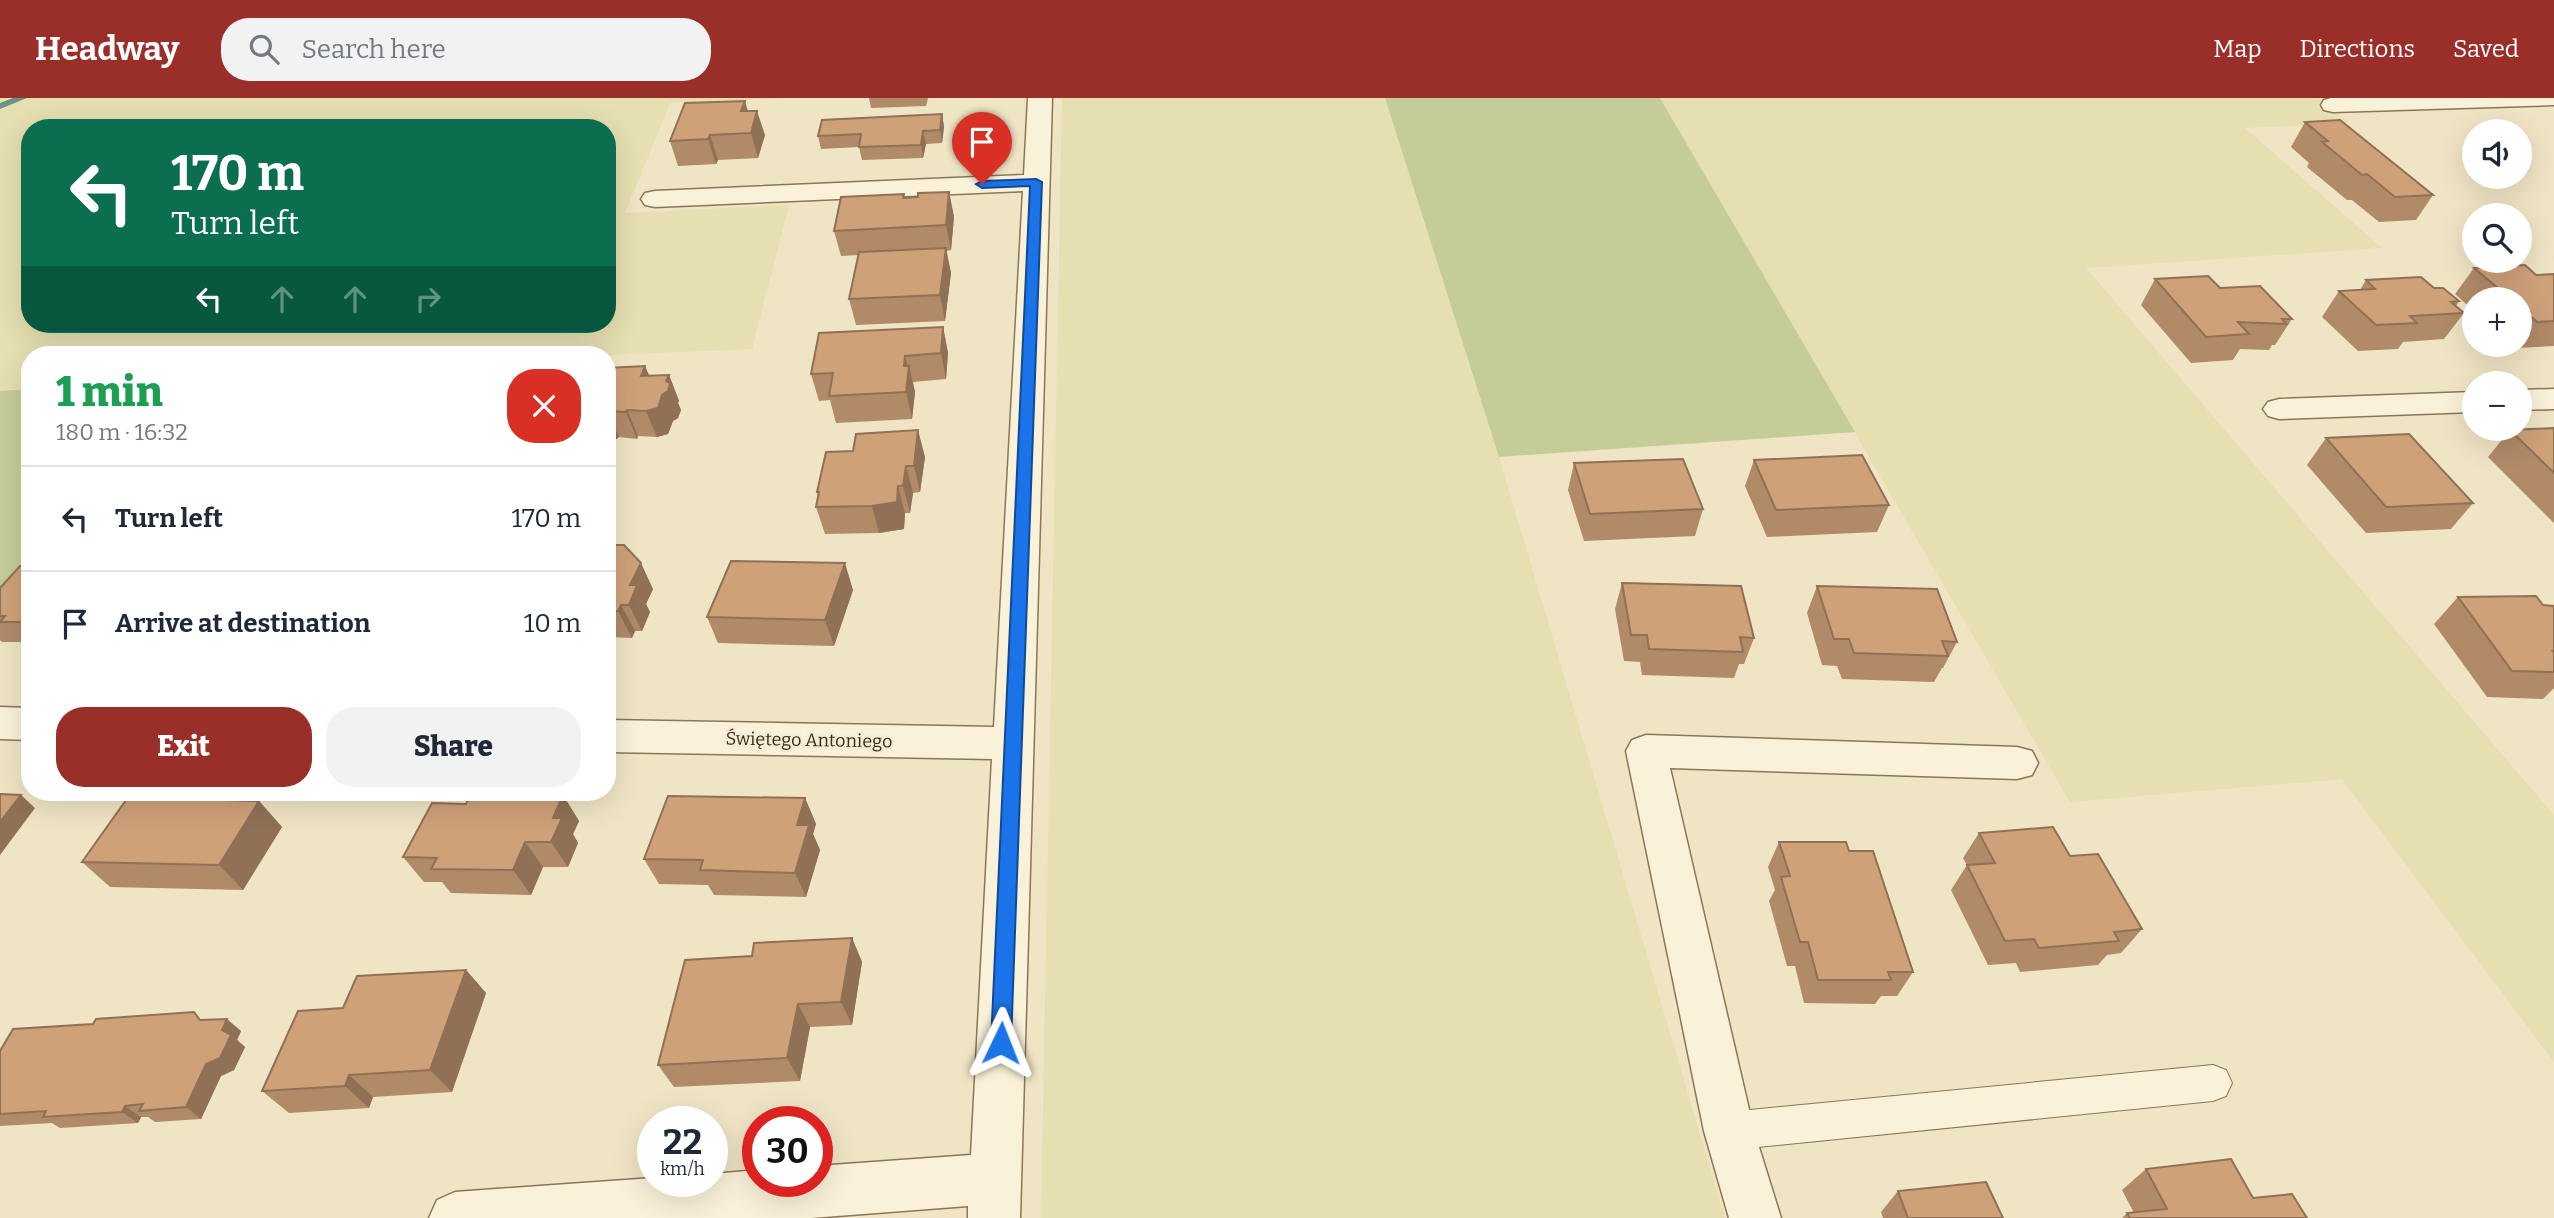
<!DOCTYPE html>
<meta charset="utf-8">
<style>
:root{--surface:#fff;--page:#f2f2f3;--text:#1f2937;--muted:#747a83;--line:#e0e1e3;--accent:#9a2e29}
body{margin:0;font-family:Bitter,serif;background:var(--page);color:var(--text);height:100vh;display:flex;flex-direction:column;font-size:26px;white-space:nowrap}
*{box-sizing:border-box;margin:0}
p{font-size:23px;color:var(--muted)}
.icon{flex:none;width:38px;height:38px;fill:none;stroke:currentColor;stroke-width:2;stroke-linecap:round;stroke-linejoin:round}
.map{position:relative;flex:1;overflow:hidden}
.details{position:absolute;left:21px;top:248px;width:595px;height:455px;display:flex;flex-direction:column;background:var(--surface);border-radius:28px;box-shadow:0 7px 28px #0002}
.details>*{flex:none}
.banner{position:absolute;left:21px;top:21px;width:595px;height:214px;border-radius:28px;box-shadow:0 7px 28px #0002;background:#0b6e4f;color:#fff;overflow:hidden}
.tools{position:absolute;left:2462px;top:21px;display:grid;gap:14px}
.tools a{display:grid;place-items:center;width:70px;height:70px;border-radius:50%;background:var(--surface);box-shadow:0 7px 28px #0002;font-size:35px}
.speed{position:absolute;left:637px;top:1008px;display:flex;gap:14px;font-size:35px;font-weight:700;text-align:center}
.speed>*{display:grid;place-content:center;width:91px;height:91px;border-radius:50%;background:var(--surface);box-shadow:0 7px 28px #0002;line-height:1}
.speed small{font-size:18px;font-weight:400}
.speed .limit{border:10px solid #d22;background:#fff;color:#111}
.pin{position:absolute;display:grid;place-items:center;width:60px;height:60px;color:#fff;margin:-72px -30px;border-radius:50% 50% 50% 0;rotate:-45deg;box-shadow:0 0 7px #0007}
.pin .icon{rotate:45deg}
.me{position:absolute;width:77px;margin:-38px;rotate:2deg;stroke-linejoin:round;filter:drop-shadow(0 0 5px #0008)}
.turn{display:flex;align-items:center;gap:24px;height:147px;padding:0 35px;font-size:32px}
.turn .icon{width:91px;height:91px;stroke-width:2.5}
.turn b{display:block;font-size:49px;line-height:60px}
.lanes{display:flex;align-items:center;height:66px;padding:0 35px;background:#0003;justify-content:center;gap:35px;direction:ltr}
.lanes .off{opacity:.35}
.round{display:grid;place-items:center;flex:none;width:74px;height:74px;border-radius:28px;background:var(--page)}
.headline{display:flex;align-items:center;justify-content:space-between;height:119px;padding:0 35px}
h1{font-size:42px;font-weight:800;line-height:52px;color:#1e9e55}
.primary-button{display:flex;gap:14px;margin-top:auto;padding:14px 35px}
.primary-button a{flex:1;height:80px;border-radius:28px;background:var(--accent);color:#fff;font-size:28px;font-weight:800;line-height:80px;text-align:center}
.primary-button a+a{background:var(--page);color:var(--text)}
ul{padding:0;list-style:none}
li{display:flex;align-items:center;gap:21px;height:105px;padding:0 35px;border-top:2px solid var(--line)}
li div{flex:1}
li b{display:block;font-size:26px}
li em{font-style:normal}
header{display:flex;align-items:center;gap:42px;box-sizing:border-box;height:98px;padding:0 35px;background:var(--accent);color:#fff}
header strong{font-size:33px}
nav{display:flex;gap:38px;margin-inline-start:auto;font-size:24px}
.search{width:490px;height:63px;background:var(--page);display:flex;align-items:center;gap:18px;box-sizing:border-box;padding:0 24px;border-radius:28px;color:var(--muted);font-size:26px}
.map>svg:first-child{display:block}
.farmland{fill:#e5dfb1;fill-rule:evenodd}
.green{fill:#c4cd98}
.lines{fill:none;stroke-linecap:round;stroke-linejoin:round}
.stream{fill:#6c9189;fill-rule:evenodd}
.service-casing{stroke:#8a765a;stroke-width:2}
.minor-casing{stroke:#8a765a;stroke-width:3}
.service{fill:#f9f1d8;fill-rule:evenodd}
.minor{fill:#f9f1d8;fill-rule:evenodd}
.wall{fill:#b18a68}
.shaded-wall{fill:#907155}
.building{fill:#cea179;stroke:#907155;stroke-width:2}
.route{fill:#1a73e8;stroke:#114b97;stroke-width:2}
.labels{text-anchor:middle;stroke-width:6;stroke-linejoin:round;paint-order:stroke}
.street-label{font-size:18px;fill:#3a2d1e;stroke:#f6eed4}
</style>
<header>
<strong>Headway</strong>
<div class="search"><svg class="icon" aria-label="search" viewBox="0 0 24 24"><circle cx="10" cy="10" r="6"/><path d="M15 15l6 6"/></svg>Search here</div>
<nav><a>Map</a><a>Directions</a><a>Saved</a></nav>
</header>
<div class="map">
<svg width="2554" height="1120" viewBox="0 0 2554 1120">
<rect width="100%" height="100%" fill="#efe4c4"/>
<path class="farmland" d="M 0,0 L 781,0 L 670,5 L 625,115 L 789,107 L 752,251 L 607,257 L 30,257 L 30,290 L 0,292 ZM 30,30 L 607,30 L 607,226 L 30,226 Z
M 1062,0 L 1385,0 L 1499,359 L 1725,1120 L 1041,1120 Z
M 1660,0 L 2318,0 L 2349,25 L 2245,30 L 2382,150 L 2086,170 L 2554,717 L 2554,964 L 2342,681 L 2070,704 Z"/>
<path class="green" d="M 1385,0 L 1660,0 L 1855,334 L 1499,359 Z
M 30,291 L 30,459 L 0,501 L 0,293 Z"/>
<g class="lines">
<path class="stream" d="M 13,0 L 27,0 L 0,11 L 0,5 Z"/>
<g class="service-casing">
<path id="service" d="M 2213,967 L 2226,972 L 2232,985 L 2226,998 L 2213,1003 L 1729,1052 L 1715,1046 L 1710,1033 L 1715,1020 L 1729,1014 Z"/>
</g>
<g class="minor-casing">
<path id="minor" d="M 1028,0 L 1052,0 L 1020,1120 L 968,1120 L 968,1108 L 811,1120 L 429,1120 L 437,1102 L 455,1094 L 653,1080 L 653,1083 L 712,1083 L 712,1076 L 758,1072 L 758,1083 L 817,1083 L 817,1068 L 971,1057 L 992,661 L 607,654 L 607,622 L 994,629 L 1023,93 L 655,109 L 645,107 L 641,101 L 645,95 L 655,93 L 1024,77 Z
M 2331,0 L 2554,0 L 2554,7 L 2333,14 L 2324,12 L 2321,7 L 2324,2 Z
M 2554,291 L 2554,311 L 2520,312 L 2520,292 Z
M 2474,294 L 2474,314 L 2279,321 L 2268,318 L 2263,311 L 2268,304 L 2279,301 Z
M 0,609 L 30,610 L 30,642 L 0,641 Z
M 1646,637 L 2017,649 L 2032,653 L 2038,665 L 2032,677 L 2017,681 L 1670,670 L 1754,1033 L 1781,1120 L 1729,1120 L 1704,1033 L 1626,653 L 1632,642 Z"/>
</g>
<use href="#service" class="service"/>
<use href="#minor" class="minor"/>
</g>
<path class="wall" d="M 869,0 L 928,0 L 926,8 L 871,10 Z
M 748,13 L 765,37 L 758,60 L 718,62 L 716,66 L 678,68 L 670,43 Z
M 942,16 L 944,29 L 942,45 L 926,46 L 923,60 L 862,62 L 859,49 L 821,51 L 818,38 Z
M 2305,24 L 2433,97 L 2416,122 L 2379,124 L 2352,102 L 2347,102 L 2307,69 L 2309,65 L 2291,49 Z
M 949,94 L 954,119 L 951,152 L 946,153 L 951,175 L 945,223 L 856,227 L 849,201 L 858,157 L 841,158 L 834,133 L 904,96 L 904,100 L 918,99 Z
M 2474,170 L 2536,177 L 2554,176 L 2554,248 L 2516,250 L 2513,247 L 2520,247 L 2520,201 L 2474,201 L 2474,213 L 2455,196 Z
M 2155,181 L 2220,190 L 2292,221 L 2275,247 L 2272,247 L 2269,252 L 2240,251 L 2233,262 L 2191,265 L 2141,207 Z
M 2366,182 L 2434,190 L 2459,203 L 2456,208 L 2464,215 L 2444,241 L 2403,244 L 2398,251 L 2358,253 L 2322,219 L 2339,193 L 2360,192 Z
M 943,229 L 948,255 L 946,281 L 913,284 L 915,294 L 912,321 L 836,325 L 830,302 L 819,303 L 811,276 Z
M 645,268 L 649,278 L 669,277 L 679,303 L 678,305 L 681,312 L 678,320 L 673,323 L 668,336 L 657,339 L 638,338 L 637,341 L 619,339 L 615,342 L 609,358 L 607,358 L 607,270 Z
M 2554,330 L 2554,425 L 2488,359 L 2510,332 Z
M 2326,340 L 2473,405 L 2451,431 L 2366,435 L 2307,367 Z
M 925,359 L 920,394 L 913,395 L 910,415 L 905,415 L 904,431 L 879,435 L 825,436 L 816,409 L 818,399 L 817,394 Z
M 1754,362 L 1889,407 L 1877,434 L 1767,439 L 1745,388 Z
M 1574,365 L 1703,411 L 1695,438 L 1584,443 L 1568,392 Z
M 607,439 L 611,439 L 615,447 L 653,491 L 646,506 L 650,514 L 642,533 L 635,533 L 632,540 L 607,539 Z
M 30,469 L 30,550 L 26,550 L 20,544 L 2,544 L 0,542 L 0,490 Z
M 1622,485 L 1754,540 L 1744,566 L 1739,566 L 1734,580 L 1642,577 L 1640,564 L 1624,563 L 1615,511 Z
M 1817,488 L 1957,544 L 1943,570 L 1942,570 L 1934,584 L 1842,581 L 1837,568 L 1822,567 L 1807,515 Z
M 853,492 L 834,548 L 718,545 L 707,519 Z
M 2458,499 L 2554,508 L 2554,590 L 2543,601 L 2487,599 L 2434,526 Z
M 131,695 L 204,695 L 211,702 L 259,703 L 282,729 L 243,792 L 110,789 L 82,764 Z
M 563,697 L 579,723 L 573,736 L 578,745 L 568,769 L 543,769 L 531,797 L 451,795 L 442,784 L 424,784 L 403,759 L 466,706 Z
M 805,700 L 816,726 L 813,736 L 820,752 L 806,799 L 714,797 L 708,787 L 659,786 L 644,761 Z
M 1979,735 L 2070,758 L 2142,831 L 2121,855 L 2107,857 L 2098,867 L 2020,874 L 2016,865 L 1988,867 L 1951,792 L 1967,767 L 1963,760 Z
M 1779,744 L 1849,753 L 1913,874 L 1897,898 L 1881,898 L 1875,906 L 1804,905 L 1795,868 L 1787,868 L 1769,803 L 1775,792 L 1768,769 Z
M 852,840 L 862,864 L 852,927 L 810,929 L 800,983 L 674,989 L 658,967 L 752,858 Z
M 466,872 L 486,895 L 452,994 L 373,999 L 369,1010 L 289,1015 L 262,993 L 343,910 Z
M 204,922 L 241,933 L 237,942 L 245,949 L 234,972 L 221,978 L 201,1021 L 155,1024 L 148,1019 L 141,1019 L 138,1025 L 60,1030 L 52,1025 L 0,1028 L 0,953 Z
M 2146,1071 L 2253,1100 L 2307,1120 L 2122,1120 L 2127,1115 L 2134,1115 L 2122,1092 Z
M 1898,1093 L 2003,1120 L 1883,1120 L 1881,1114 Z"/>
<path class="shaded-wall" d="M 745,3 L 752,27 L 741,13 Z
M 757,13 L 765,37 L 758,60 L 751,35 Z
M 942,16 L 944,29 L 942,45 L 940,32 Z
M 923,33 L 926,46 L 923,60 L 921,47 Z
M 710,37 L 718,62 L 716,66 L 708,41 Z
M 949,94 L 954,119 L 951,152 L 946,127 Z
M 946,150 L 951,175 L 945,223 L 940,197 Z
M 943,229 L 948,255 L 946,281 L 941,255 Z
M 905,258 L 909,272 L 909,268 L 915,294 L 912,321 L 906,294 L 904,268 Z
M 645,268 L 656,294 L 641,278 Z
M 669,277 L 679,303 L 678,305 L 681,312 L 678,320 L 673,323 L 668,336 L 657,339 L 646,313 L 662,297 Z
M 627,312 L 638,338 L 637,341 L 626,314 Z
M 607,313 L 619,339 L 615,342 L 609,358 L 607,353 Z
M 918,332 L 925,359 L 920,394 L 914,368 Z
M 906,368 L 913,395 L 910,415 L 903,388 Z
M 898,388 L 905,415 L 904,431 L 879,435 L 872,408 Z
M 611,439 L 624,465 L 608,447 Z
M 641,465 L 653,491 L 646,506 L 650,514 L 642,533 L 629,507 L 630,487 Z
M 845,465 L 853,492 L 834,548 L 825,522 Z
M 621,507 L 635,533 L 632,540 L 618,513 Z
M 196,695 L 204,695 L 224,715 L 192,701 Z
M 21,697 L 35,710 L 0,757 L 0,724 Z
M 563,697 L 579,723 L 573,736 L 578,745 L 568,769 L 551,744 L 553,720 Z
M 805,700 L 816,726 L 813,736 L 820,752 L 806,799 L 795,775 L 797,727 Z
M 259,703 L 282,729 L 243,792 L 219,767 Z
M 525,744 L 543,769 L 531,797 L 513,772 Z
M 852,840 L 862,864 L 852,927 L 841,904 Z
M 466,872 L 486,895 L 452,994 L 430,972 Z
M 798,906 L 810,929 L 800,983 L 787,960 Z
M 227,921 L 241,933 L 237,942 L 245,949 L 234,972 L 221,978 L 201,1021 L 186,1009 Z
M 349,977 L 373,999 L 369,1010 L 345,988 Z
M 125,1008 L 141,1019 L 138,1025 L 122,1014 Z"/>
<path class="building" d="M 745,3 L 741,13 L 757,13 L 751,35 L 710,37 L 708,41 L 670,43 L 685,5 Z
M 942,16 L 940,32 L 923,33 L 921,47 L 859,49 L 861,36 L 818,38 L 822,22 Z
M 2340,22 L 2433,97 L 2395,99 L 2367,76 L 2362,77 L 2322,44 L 2328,43 L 2305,24 Z
M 949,94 L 946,127 L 834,133 L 841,99 L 904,96 L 903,100 L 918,99 L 918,95 Z
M 946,150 L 940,197 L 849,201 L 859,154 Z
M 2525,167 L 2536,177 L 2554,176 L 2554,223 L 2537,224 L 2520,209 L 2520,201 L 2511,201 L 2474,170 Z
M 2208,178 L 2220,190 L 2260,188 L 2292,221 L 2282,221 L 2286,226 L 2238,224 L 2249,236 L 2206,239 L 2155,181 Z
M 2421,179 L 2434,190 L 2443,190 L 2459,203 L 2451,204 L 2464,215 L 2410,218 L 2417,225 L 2376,227 L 2339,193 L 2375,191 L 2366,182 Z
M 943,229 L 941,255 L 905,258 L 904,268 L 909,268 L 906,294 L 829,298 L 833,275 L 811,276 L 819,235 Z
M 645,268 L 641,278 L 669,277 L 666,283 L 670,285 L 668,293 L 662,297 L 658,310 L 646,313 L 627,312 L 626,314 L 607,313 L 607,270 Z
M 2554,330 L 2554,375 L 2510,332 Z
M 918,332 L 914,368 L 906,368 L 903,388 L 898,388 L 897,404 L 872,408 L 816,409 L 819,394 L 817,394 L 826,354 L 853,353 L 856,336 Z
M 2409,336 L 2473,405 L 2386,409 L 2326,340 Z
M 1862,357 L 1889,407 L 1776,412 L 1754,362 Z
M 1683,361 L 1703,411 L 1590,416 L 1574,365 Z
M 607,439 L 611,439 L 608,447 L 624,447 L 641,465 L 630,487 L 637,487 L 629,507 L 621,507 L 618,513 L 607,513 Z
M 731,463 L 845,465 L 825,522 L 707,519 Z
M 20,468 L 30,469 L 30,524 L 0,524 L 5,518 L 0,518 L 0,490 Z
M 1622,485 L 1741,488 L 1754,540 L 1740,539 L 1743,554 L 1649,551 L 1647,537 L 1631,537 Z
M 1817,488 L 1937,491 L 1957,544 L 1942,543 L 1948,558 L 1854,555 L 1849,541 L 1834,541 Z
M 2536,498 L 2543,507 L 2554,508 L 2554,553 L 2553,553 L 2554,554 L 2554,574 L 2512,573 L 2458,499 Z
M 131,695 L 196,695 L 192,701 L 259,703 L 219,767 L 82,764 Z
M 0,696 L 21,697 L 0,724 Z
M 470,696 L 563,697 L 553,720 L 562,720 L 551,744 L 525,744 L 513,772 L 431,771 L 437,760 L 403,759 L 432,705 L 466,706 Z
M 668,698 L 805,700 L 797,727 L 809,727 L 795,775 L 700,772 L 703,762 L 644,761 Z
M 2053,729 L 2070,758 L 2098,756 L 2142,831 L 2114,834 L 2119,843 L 2039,850 L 2034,841 L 2005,843 L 1967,767 L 1995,765 L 1979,735 Z
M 1779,744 L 1846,744 L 1849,753 L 1873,753 L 1913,874 L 1888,874 L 1891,882 L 1818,882 L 1808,844 L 1800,844 L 1781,779 L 1790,778 Z
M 852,840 L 841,904 L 798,906 L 787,960 L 658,967 L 685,862 L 752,858 L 754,845 Z
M 466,872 L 430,972 L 349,977 L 345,988 L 262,993 L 298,913 L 343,910 L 357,878 Z
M 194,914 L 200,922 L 227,921 L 222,932 L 231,937 L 220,960 L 206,966 L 186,1009 L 139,1013 L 143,1006 L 125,1008 L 122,1014 L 43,1019 L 46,1013 L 0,1016 L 0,953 L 13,931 L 93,926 L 96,921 Z
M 2231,1061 L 2253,1100 L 2292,1096 L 2307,1120 L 2130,1120 L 2127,1115 L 2167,1111 L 2146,1071 Z
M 1986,1084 L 2003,1120 L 1908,1120 L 1898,1093 Z"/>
<path class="route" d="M 1036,81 L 1042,84 L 1011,945 L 1008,951 L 1001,954 L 994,951 L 991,945 L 1030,88 L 982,90 L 976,86 L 982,83 Z"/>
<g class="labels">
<g class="street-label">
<text transform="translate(809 642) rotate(1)" y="6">Świętego Antoniego</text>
</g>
</g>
</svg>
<div class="tools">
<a><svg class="icon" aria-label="sound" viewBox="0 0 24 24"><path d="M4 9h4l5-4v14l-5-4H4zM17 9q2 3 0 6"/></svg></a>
<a><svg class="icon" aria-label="search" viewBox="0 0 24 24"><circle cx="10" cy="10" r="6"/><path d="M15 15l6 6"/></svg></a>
<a>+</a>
<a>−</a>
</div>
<div class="speed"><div>22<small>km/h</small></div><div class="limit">30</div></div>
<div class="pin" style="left:982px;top:86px;background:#d93025"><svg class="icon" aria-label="arrive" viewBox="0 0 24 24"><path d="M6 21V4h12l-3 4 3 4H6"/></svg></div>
<svg class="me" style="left:1001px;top:945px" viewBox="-20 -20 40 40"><path d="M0-17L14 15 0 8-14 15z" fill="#1a73e8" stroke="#fff" stroke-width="4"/></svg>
<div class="banner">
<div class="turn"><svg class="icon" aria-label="left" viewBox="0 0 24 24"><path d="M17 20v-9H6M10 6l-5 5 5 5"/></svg><div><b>170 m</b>Turn left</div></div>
<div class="lanes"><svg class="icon" aria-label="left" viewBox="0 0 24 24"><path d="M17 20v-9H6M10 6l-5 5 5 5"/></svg><svg class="icon off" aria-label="ahead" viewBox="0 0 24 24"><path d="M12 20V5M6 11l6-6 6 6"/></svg><svg class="icon off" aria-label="ahead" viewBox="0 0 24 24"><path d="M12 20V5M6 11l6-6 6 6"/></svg><svg class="icon off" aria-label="right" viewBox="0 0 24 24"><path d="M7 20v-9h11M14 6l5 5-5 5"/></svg></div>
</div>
<section class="details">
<div class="headline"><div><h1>1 min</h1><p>180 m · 16:32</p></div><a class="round" style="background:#d93025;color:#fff"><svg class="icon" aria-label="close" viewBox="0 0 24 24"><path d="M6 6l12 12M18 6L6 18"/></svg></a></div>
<ul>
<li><svg class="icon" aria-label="left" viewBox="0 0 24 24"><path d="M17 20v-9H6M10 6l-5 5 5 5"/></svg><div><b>Turn left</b></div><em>170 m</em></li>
<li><svg class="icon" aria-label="arrive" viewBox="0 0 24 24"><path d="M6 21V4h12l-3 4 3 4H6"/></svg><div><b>Arrive at destination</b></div><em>10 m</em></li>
</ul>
<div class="primary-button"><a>Exit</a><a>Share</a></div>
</section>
</div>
